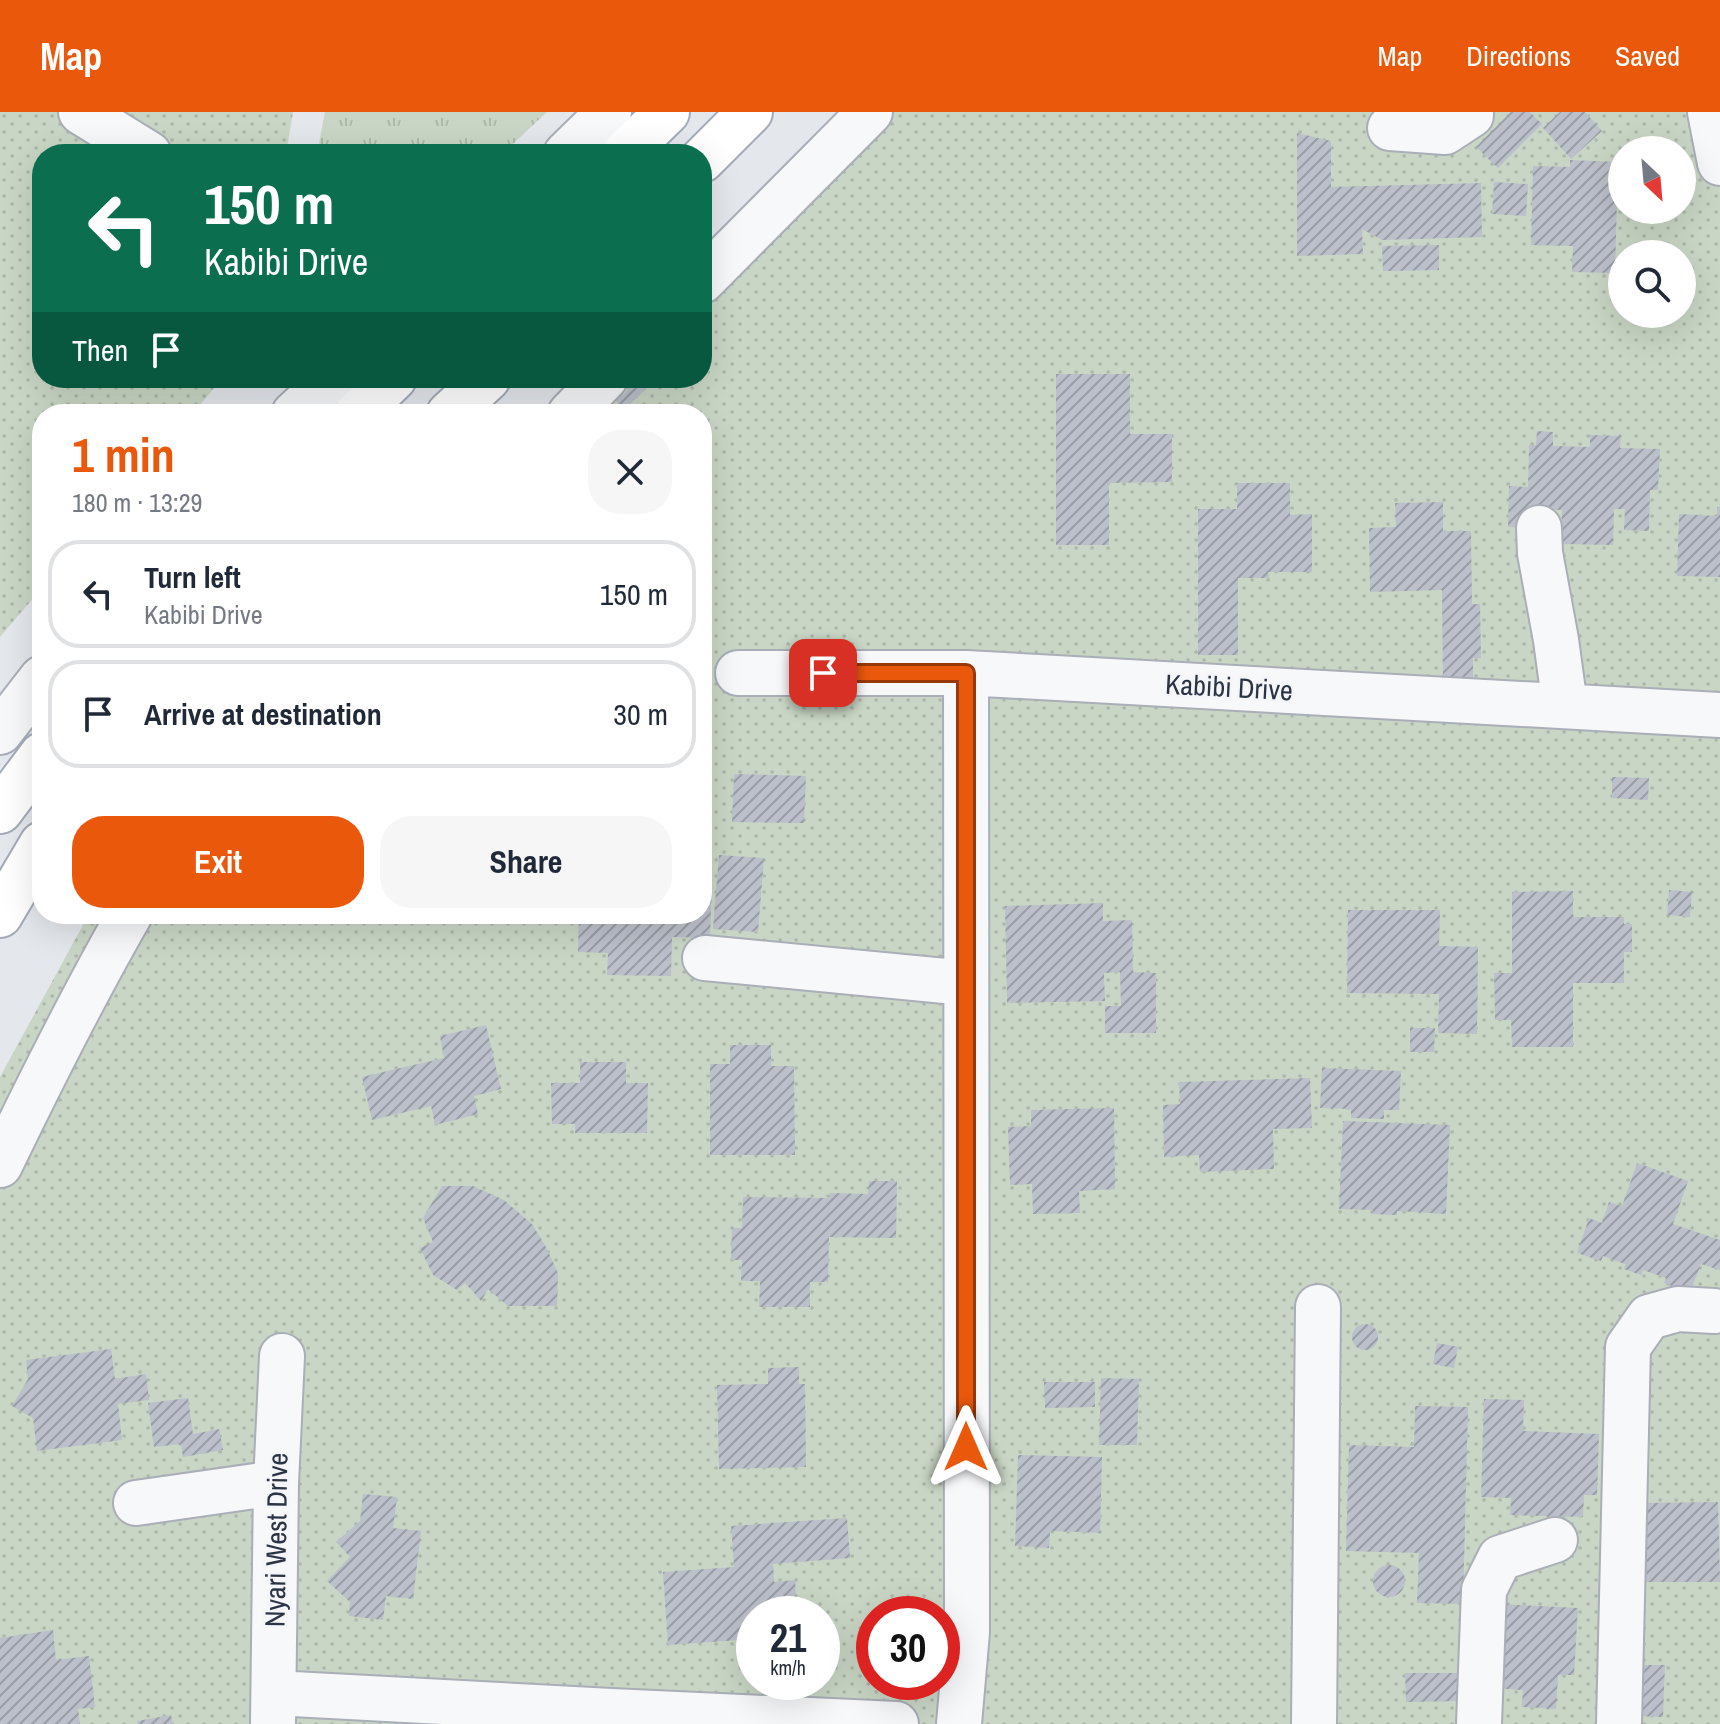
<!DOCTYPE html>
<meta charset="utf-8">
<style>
:root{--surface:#fff;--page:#f6f6f7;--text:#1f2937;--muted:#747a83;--line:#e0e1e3;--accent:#ea580c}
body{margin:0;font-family:"Archivo Narrow",sans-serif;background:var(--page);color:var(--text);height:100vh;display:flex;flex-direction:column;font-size:30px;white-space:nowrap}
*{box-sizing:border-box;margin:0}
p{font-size:26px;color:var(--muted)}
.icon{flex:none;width:44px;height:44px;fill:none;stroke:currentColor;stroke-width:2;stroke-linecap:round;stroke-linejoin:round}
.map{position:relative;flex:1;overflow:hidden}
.details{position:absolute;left:32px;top:292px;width:680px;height:520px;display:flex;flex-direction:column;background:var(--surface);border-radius:32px;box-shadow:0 8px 32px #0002}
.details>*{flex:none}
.guide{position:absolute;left:32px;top:32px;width:680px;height:244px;border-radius:32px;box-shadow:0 8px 32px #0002;background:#0b6e4f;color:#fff;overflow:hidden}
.needle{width:52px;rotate:154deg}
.buttons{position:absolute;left:1608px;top:24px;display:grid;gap:16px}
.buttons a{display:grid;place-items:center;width:88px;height:88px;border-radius:50%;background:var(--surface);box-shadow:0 8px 32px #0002;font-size:40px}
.speed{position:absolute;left:736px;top:1484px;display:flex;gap:16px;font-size:40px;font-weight:700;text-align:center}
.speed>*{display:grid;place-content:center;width:104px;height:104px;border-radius:50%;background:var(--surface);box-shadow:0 8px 32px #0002;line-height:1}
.speed small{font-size:20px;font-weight:400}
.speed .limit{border:12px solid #d22;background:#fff;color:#111}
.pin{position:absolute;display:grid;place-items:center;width:68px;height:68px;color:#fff;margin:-34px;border-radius:16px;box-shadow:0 4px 12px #0006}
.me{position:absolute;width:88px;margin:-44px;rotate:0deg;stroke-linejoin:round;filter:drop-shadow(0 0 6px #0008)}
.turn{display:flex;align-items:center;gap:28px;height:168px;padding:0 40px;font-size:36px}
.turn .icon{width:104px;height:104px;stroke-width:2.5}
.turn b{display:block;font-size:56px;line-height:68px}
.then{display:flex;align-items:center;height:76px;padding:0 40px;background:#0003;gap:16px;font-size:30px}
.round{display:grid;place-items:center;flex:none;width:84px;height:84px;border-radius:32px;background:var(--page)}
.overview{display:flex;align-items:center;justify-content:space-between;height:136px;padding:0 40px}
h1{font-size:48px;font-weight:800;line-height:60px;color:var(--accent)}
.cta{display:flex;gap:16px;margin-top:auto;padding:16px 40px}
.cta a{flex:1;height:92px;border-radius:32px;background:var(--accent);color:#fff;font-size:32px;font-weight:800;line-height:92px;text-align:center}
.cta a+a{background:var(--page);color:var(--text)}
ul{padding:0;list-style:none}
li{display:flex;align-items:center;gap:24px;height:108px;margin:0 16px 12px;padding:0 24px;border:4px solid var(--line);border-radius:32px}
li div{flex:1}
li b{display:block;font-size:30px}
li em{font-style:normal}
header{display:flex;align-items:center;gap:48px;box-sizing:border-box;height:112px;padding:0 40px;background:var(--accent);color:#fff}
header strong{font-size:38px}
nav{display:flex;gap:44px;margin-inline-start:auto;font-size:28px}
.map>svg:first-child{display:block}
.grass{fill:url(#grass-tufts)}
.garden{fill:url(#garden-dots);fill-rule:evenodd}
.building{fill:url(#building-hatch)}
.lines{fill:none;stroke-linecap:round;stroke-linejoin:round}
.minor-casing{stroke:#a9aeb7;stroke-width:48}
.major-casing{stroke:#a3abb8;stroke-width:48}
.minor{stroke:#f7f8fa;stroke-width:44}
.major{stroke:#fff;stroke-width:44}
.route-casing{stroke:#983908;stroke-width:20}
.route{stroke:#ea580c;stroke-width:14}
.labels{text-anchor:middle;stroke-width:6;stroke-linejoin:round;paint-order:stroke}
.street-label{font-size:28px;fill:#2b3445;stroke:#f4f6f9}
</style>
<header>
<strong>Map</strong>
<nav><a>Map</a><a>Directions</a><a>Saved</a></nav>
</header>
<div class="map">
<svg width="1720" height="1612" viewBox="0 0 1720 1612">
<defs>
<pattern id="grass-tufts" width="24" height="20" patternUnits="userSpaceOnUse" patternTransform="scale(2)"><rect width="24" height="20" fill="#c9d6c5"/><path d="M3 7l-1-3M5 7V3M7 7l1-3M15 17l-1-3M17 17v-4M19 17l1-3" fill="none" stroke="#adb8ab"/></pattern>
<pattern id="garden-dots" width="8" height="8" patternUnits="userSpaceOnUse" patternTransform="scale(2)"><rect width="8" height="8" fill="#c9d6c5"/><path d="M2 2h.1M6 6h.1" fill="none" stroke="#adb8ab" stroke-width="1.8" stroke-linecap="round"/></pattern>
<pattern id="building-hatch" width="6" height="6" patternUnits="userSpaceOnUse" patternTransform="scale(2)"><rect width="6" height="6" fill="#bbc0ca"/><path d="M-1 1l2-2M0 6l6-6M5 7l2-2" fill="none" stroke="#989da6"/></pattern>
</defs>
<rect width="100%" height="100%" fill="#e4e7ec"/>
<path class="grass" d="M 325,0 L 547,0 L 502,42 L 317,42 Z"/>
<path class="garden" d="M 0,0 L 293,0 L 286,42 L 42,42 L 42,266 L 223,266 L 192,302 L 42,302 L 42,476 L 0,525 Z
M 869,0 L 1720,0 L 1720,1612 L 0,1612 L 0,965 L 89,802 L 702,802 L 702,302 L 552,302 L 590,266 L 702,266 L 702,159 ZM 1622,38 L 1682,38 L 1682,98 L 1622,98 ZM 1622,142 L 1682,142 L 1682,202 L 1622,202 ZM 754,1502 L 822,1502 L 822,1570 L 754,1570 ZM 874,1502 L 942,1502 L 942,1570 L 874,1570 Z"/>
<path class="building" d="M 1511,0 L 1530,0 L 1542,12 L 1498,56 L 1476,35 Z
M 1560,0 L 1585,0 L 1602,19 L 1571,47 L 1543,16 Z
M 1297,21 L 1331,29 L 1331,75 L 1481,71 L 1482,125 L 1382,128 L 1362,117 L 1363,142 L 1297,144 Z
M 1570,48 L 1618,50 L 1618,65 L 1622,65 L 1622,89 L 1617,89 L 1615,161 L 1572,160 L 1573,134 L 1531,133 L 1533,54 L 1570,55 Z
M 1494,70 L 1528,72 L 1526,104 L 1492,102 Z
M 1439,133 L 1439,158 L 1383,159 L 1382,134 Z
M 1056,262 L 1130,262 L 1130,322 L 1172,322 L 1172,370 L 1109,371 L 1109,433 L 1056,433 Z
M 641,266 L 657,266 L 624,298 L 616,289 Z
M 1537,319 L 1553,320 L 1553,334 L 1590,335 L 1590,323 L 1621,324 L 1620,336 L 1660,337 L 1658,378 L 1650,378 L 1649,419 L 1624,418 L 1625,397 L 1614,397 L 1613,433 L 1561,432 L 1562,398 L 1545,397 L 1544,416 L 1508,415 L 1509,374 L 1528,375 L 1529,333 L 1536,333 Z
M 1237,371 L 1290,371 L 1290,403 L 1312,402 L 1312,460 L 1268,460 L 1269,466 L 1238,466 L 1238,543 L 1198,543 L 1198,397 L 1237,397 Z
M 1443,390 L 1443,419 L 1471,419 L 1472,492 L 1480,492 L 1481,546 L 1473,546 L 1473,566 L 1443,567 L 1442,478 L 1370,480 L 1369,416 L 1396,415 L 1395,391 Z
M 1717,395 L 1720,395 L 1720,465 L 1677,464 L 1679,402 L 1717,404 Z
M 734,662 L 806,664 L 804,711 L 732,710 Z
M 1612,665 L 1649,666 L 1648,688 L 1612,686 Z
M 719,743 L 764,746 L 758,820 L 713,817 Z
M 702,765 L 712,765 L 710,826 L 672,825 L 671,864 L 607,863 L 608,841 L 578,840 L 579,802 L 702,802 Z
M 1669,778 L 1692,780 L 1690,805 L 1667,803 Z
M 1573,779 L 1573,805 L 1624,805 L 1624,812 L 1632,812 L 1632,840 L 1624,840 L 1624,871 L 1573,871 L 1573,935 L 1512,935 L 1511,908 L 1495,908 L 1494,861 L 1512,861 L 1512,780 Z
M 1103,791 L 1103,809 L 1132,808 L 1133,860 L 1156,861 L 1156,921 L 1105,921 L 1105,894 L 1121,894 L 1120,860 L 1104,861 L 1105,889 L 1007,891 L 1005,794 Z
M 1348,798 L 1440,798 L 1439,834 L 1478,835 L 1477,922 L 1438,921 L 1439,882 L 1347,881 Z
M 486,913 L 501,977 L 474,984 L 478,1002 L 435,1013 L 431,994 L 372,1008 L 362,965 L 444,946 L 440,924 Z
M 1410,916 L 1435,916 L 1434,940 L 1410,940 Z
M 730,933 L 771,933 L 771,954 L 794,954 L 795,1043 L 710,1043 L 710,952 L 730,952 Z
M 580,950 L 626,950 L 626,971 L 648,971 L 647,1021 L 575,1021 L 575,1012 L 552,1012 L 551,971 L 580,971 Z
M 1322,956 L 1401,959 L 1399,998 L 1384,998 L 1384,1007 L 1351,1006 L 1351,997 L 1320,996 Z
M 1310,966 L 1312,1016 L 1273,1017 L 1274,1057 L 1200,1060 L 1199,1043 L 1164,1045 L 1163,993 L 1180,992 L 1179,970 Z
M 1114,996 L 1115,1077 L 1079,1079 L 1080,1101 L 1033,1102 L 1032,1072 L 1010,1073 L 1008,1015 L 1031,1014 L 1031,998 Z
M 1343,1009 L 1450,1013 L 1446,1102 L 1397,1099 L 1397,1103 L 1372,1102 L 1373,1098 L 1339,1097 Z
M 1637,1051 L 1688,1069 L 1673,1112 L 1720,1128 L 1720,1158 L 1701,1152 L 1690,1181 L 1664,1171 L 1666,1166 L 1643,1158 L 1641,1163 L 1624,1157 L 1625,1152 L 1603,1144 L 1601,1149 L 1577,1141 L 1589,1106 L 1602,1111 L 1609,1090 L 1622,1094 Z
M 869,1069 L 897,1069 L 896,1126 L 829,1125 L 828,1170 L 810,1170 L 810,1195 L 759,1195 L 760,1169 L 741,1169 L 742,1148 L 731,1148 L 732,1116 L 742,1116 L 743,1085 L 830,1086 L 830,1081 L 868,1082 Z
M 442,1074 L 473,1074 L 504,1088 L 532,1112 L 546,1135 L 558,1161 L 557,1194 L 508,1194 L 488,1177 L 481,1189 L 465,1171 L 457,1178 L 433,1163 L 420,1136 L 433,1130 L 423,1106 Z
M1352 1225a13 13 0 1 1 26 0a13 13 0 1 1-26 0Z
M 1437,1231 L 1458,1235 L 1454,1256 L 1433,1252 Z
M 111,1237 L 115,1267 L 146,1262 L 149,1288 L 118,1292 L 122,1328 L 37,1339 L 33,1306 L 12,1294 L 28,1267 L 26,1248 Z
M 799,1255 L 799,1272 L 805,1272 L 806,1355 L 719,1357 L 717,1273 L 768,1272 L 768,1256 Z
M 1101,1266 L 1139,1267 L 1137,1333 L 1099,1333 Z
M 1044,1270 L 1095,1270 L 1095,1295 L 1045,1296 Z
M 188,1286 L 193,1322 L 219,1317 L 223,1338 L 183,1345 L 181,1332 L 154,1335 L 148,1291 Z
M 1484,1287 L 1524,1288 L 1523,1319 L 1599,1322 L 1597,1383 L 1584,1383 L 1583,1405 L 1510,1403 L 1511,1386 L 1481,1385 Z
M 1415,1294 L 1468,1295 L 1463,1492 L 1417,1491 L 1419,1441 L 1346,1439 L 1349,1333 L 1414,1335 Z
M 1018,1343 L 1102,1345 L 1100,1421 L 1050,1419 L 1049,1436 L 1015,1434 Z
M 363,1382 L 397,1385 L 393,1416 L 421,1419 L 413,1487 L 386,1484 L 383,1508 L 349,1504 L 350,1490 L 327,1469 L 350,1445 L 336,1430 L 360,1409 Z
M 1718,1390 L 1720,1470 L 1644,1470 L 1644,1391 Z
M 847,1406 L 850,1446 L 773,1452 L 774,1470 L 795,1468 L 797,1502 L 754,1502 L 754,1527 L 668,1533 L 663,1460 L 734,1455 L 731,1414 Z
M1373 1469a16 16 0 1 1 32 0a16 16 0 1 1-32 0Z
M 1499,1492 L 1578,1496 L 1574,1563 L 1558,1563 L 1556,1597 L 1522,1595 L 1523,1578 L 1494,1576 Z
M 53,1518 L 56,1548 L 89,1544 L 95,1595 L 78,1597 L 80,1612 L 0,1612 L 0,1526 Z
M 1636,1553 L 1665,1553 L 1663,1605 L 1634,1604 Z
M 1405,1561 L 1459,1561 L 1460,1589 L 1406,1590 Z
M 171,1603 L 173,1612 L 137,1612 L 137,1609 Z"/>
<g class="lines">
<g class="minor-casing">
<path id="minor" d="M 81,0 L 149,42
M 1710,0 L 1720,51
M 1390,16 L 1445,20 L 1471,3 L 1471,0
M 566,42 L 609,0
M 702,169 L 870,0
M 294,302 L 333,266
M 570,302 L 605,266
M 1539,416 L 1540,441 L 1556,528 L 1565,594
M 738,561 L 966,561 L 1720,603
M 0,620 L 42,566
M 705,846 L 966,871
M 0,1053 C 41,968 83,884 130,802
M 136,1391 L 276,1371
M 274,1581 L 611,1599 L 896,1612
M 273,1610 L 276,1371 L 282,1244
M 959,1612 L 967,1520 L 966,561
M 1314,1612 L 1318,1195
M 1479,1612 L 1484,1478 L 1500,1446 L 1555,1428
M 1619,1612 L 1628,1235 L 1649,1205 L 1678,1197 L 1714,1199"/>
</g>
<g class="major-casing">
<path id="major" d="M 624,42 L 667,0
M 702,48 L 750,0
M 357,302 L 394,266
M 449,302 L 488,266
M 0,699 L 42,643
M 0,803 L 42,732"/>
</g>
<use href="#minor" class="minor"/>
<use href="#major" class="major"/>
</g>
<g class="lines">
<g class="route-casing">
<path id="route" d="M 823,561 L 966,561 L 966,1335"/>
</g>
<use href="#route" class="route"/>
</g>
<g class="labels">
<g class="street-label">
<text transform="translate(1229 575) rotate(3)" y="10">Kabibi Drive</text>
<text transform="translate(276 1428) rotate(-89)" y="10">Nyari West Drive</text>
</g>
</g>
</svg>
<div class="buttons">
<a><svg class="needle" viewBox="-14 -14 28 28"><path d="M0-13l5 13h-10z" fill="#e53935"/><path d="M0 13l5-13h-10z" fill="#747a83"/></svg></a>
<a><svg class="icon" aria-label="search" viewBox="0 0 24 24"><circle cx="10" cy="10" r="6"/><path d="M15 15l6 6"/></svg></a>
</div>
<div class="speed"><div>21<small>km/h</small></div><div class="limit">30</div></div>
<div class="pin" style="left:823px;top:561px;background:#d93025"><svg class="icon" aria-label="arrive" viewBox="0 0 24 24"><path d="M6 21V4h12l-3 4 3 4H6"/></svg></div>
<svg class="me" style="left:966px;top:1335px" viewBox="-20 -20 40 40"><path d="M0-17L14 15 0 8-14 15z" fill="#ea580c" stroke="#fff" stroke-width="4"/></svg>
<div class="guide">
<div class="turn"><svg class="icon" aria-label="left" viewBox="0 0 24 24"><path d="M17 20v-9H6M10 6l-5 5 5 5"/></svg><div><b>150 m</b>Kabibi Drive</div></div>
<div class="then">Then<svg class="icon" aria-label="arrive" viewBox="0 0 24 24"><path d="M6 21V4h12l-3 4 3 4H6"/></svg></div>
</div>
<section class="details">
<div class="overview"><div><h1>1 min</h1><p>180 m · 13:29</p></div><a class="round"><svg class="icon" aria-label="close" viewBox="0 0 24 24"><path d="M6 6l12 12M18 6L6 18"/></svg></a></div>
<ul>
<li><svg class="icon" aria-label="left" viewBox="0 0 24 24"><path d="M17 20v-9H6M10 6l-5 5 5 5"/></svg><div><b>Turn left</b><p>Kabibi Drive</p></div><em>150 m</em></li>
<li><svg class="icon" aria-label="arrive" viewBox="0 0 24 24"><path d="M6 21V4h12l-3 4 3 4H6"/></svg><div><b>Arrive at destination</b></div><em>30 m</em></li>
</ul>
<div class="cta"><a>Exit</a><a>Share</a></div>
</section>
</div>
